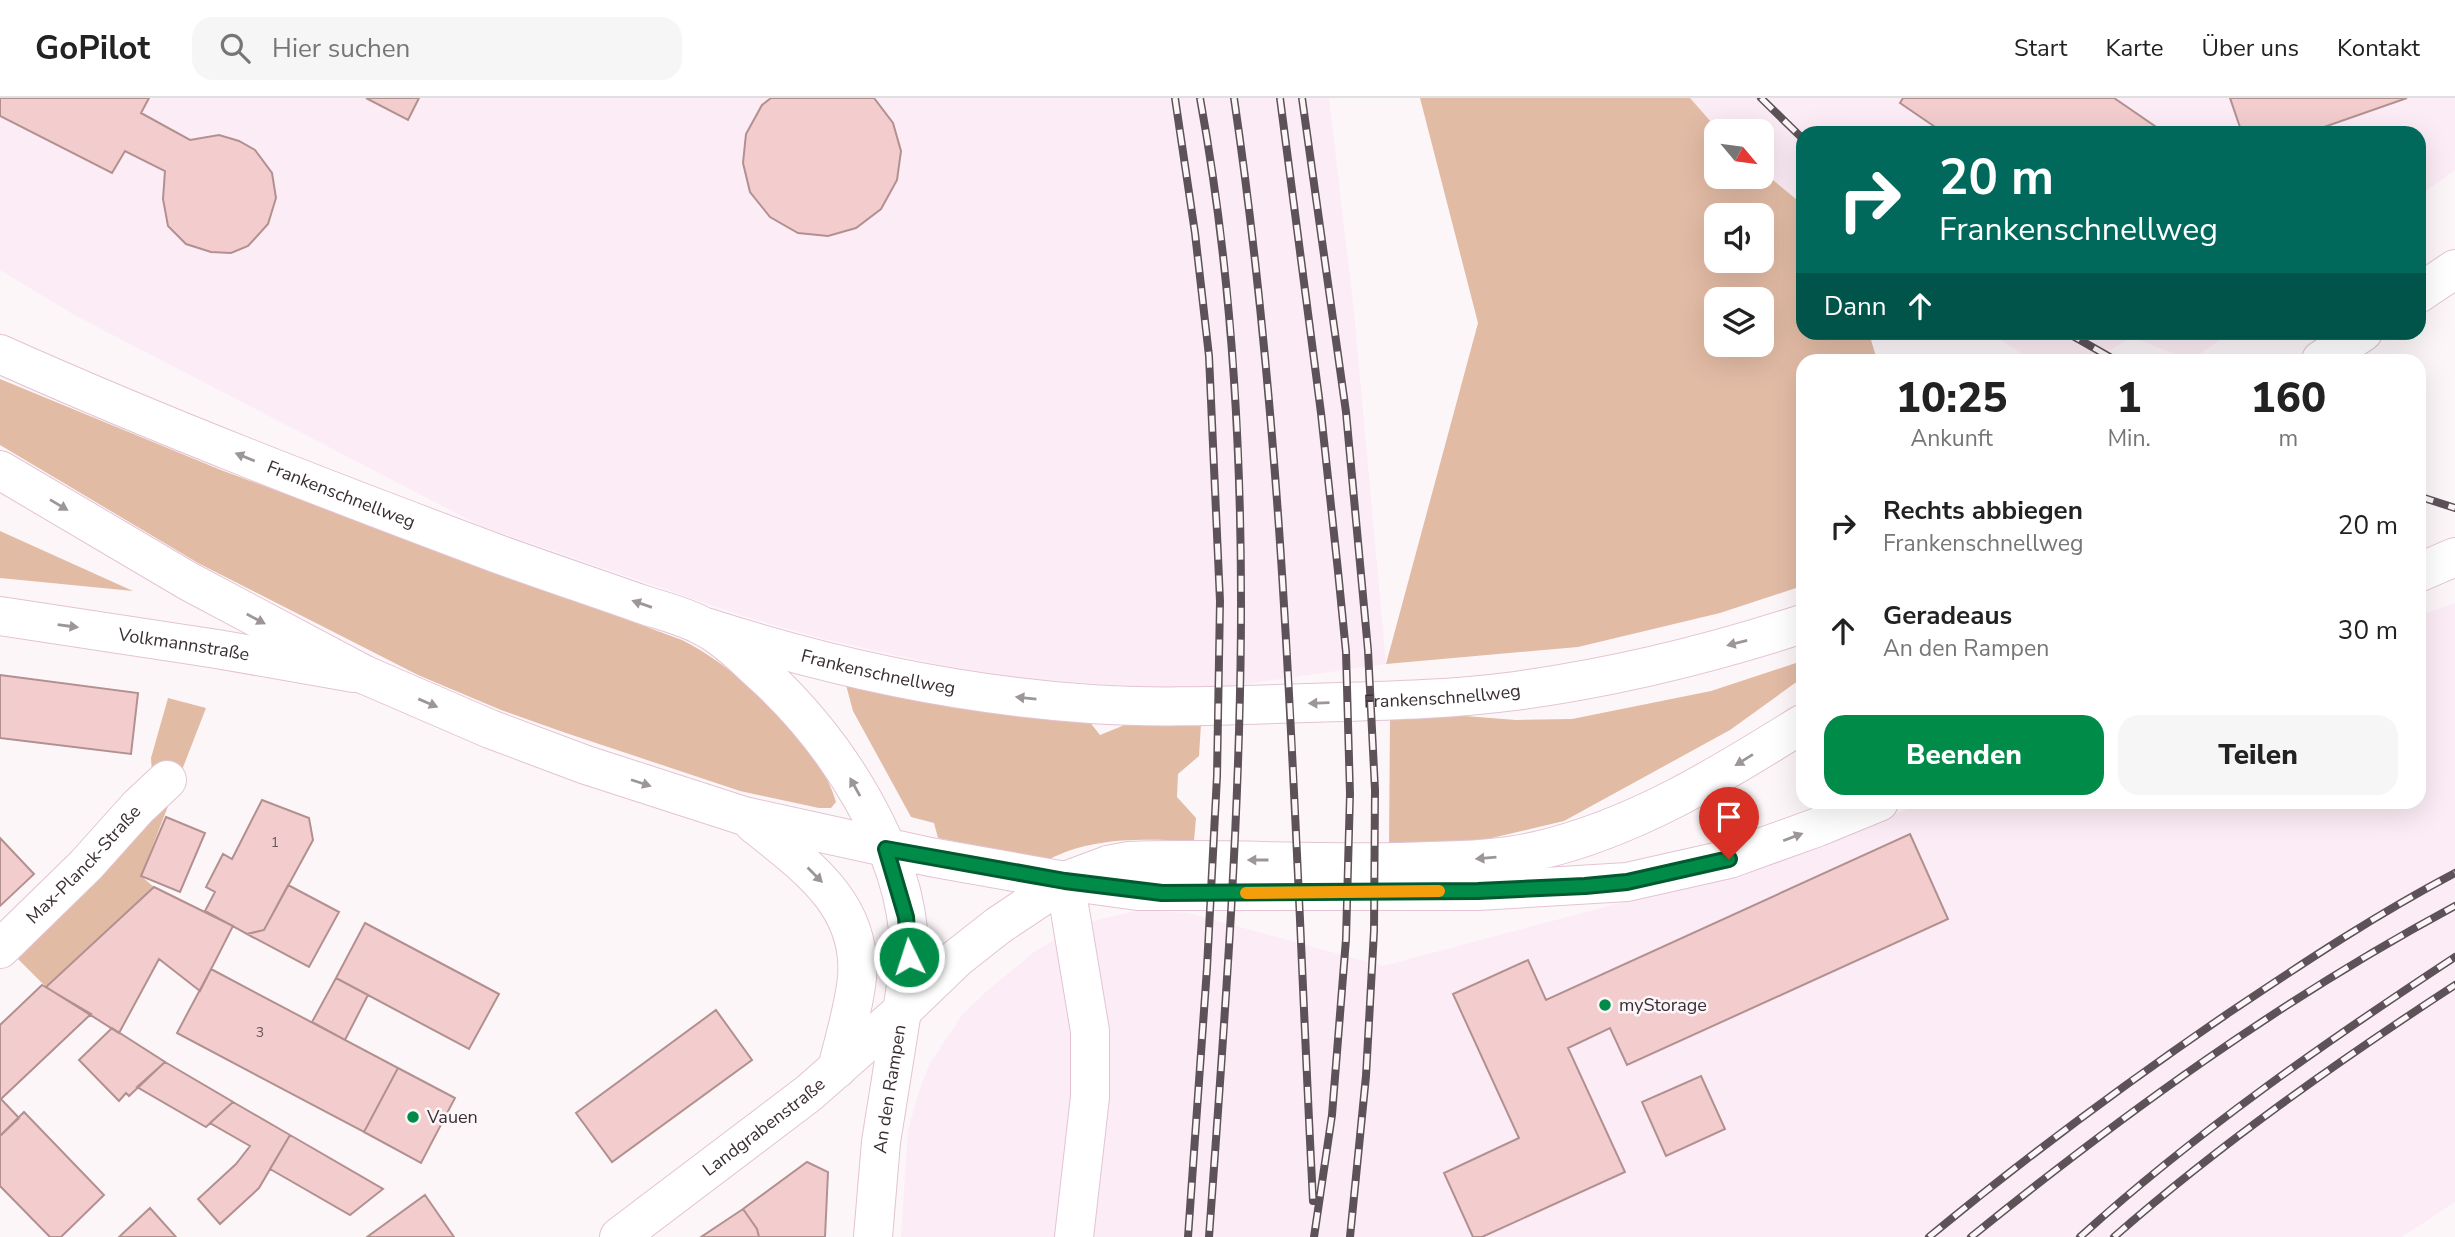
<!DOCTYPE html>
<html lang="de">
<meta charset="utf-8">
<style>
:root{--surface:#fff;--page:#f6f6f6;--text:#222;--muted:#767676;--line:#e0e0e0;--accent:#018b48}
body{margin:0;font-family:"Nunito Sans",sans-serif;background:var(--page);color:var(--text);height:100vh;display:flex;flex-direction:column;font-size:26px;white-space:nowrap}
*{box-sizing:border-box;margin:0}
p{font-size:23px;color:var(--muted)}
.icon{flex:none;width:38px;height:38px;fill:none;stroke:currentColor;stroke-width:2;stroke-linecap:round;stroke-linejoin:round}
.map{position:relative;flex:1;overflow:hidden}
.sheet{position:absolute;left:1796px;top:256px;width:630px;height:455px;display:flex;flex-direction:column;background:var(--surface);border-radius:21px;box-shadow:0 7px 28px #0002}
.sheet>*{flex:none}
.guide{position:absolute;left:1796px;top:28px;width:630px;height:214px;border-radius:21px;box-shadow:0 7px 28px #0002;background:#00695c;color:#fff;overflow:hidden}
.needle{width:46px;rotate:119deg}
.buttons{position:absolute;left:1704px;top:21px;display:grid;gap:14px}
.buttons a{display:grid;place-items:center;width:70px;height:70px;border-radius:14px;background:var(--surface);box-shadow:0 7px 28px #0002;font-size:35px}
.pin{position:absolute;display:grid;place-items:center;width:60px;height:60px;color:#fff;margin:-72px -30px;border-radius:50% 50% 50% 0;rotate:-45deg;box-shadow:0 0 7px #0007}
.pin .icon{rotate:45deg}
.me{position:absolute;width:77px;margin:-38px;rotate:356deg;stroke-linejoin:round;filter:drop-shadow(0 0 5px #0008)}
.turn{display:flex;align-items:center;gap:24px;height:147px;padding:0 28px;font-size:32px}
.turn .icon{width:91px;height:91px;stroke-width:2.5}
.turn b{display:block;font-size:49px;line-height:60px}
.then{display:flex;align-items:center;height:66px;padding:0 28px;background:#0003;gap:14px;font-size:26px}
.eta{display:flex;justify-content:space-evenly;align-items:center;height:119px;text-align:center}
.eta b{font-size:42px;font-weight:800;line-height:49px}
.primary-button{display:flex;gap:14px;margin-top:auto;padding:14px 28px}
.primary-button a{flex:1;height:80px;border-radius:21px;background:var(--accent);color:#fff;font-size:28px;font-weight:800;line-height:80px;text-align:center}
.primary-button a+a{background:var(--page);color:var(--text)}
ul{padding:0;list-style:none}
li{display:flex;align-items:center;gap:21px;height:105px;padding:0 28px}
li div{flex:1}
li b{display:block;font-size:26px}
li em{font-style:normal}
header{display:flex;align-items:center;gap:42px;box-sizing:border-box;height:98px;padding:0 35px;background:var(--surface);border-bottom:2px solid var(--line)}
header strong{font-size:33px}
nav{display:flex;gap:38px;margin-inline-start:auto;font-size:24px}
.search{width:490px;height:63px;background:var(--page);display:flex;align-items:center;gap:18px;box-sizing:border-box;padding:0 24px;border-radius:21px;color:var(--muted);font-size:26px}
.map>svg:first-child{display:block}
.built{fill:#fcecf5}
.green{fill:#e2bba5;fill-rule:evenodd}
.building{fill:#f3cdcd;stroke:#b39090;stroke-width:2}
.lines{fill:none;stroke-linecap:round;stroke-linejoin:round}
.minor-casing{stroke:#e3c3d4;stroke-width:40}
.major-casing{stroke:#e3c3d4;stroke-width:40}
.highway-casing{stroke:#e3c3d4;stroke-width:40}
.minor{stroke:#fff;stroke-width:38}
.major{stroke:#fff;stroke-width:38}
.highway{stroke:#fff;stroke-width:38}
.rail-casing{stroke:#5d5258;stroke-width:8}
.rail{stroke:#fdf6f9;stroke-width:5;stroke-dasharray:16;stroke-linecap:butt}
.oneway{fill:#9c969a}
.route-casing{stroke:#015a2f;stroke-width:18}
.route{stroke:#018b48;stroke-width:12}
.slow{stroke:#f59e0b;stroke-width:12}
.poi-dot{fill:#018b48;stroke:#fdf6f9;stroke-width:2.5}
.labels{text-anchor:middle;stroke-width:5;stroke-linejoin:round;paint-order:stroke}
.number-label{font-size:14px;fill:#68565b}
.street-label{font-size:18px;fill:#3a2e35;stroke:#fdf6f9}
.poi-label{font-size:18px;fill:#3a2e35;stroke:#fdf6f9;text-anchor:start}
</style>
<header>
<strong>GoPilot</strong>
<div class="search"><svg class="icon" aria-label="search" viewBox="0 0 24 24"><circle cx="10" cy="10" r="6"/><path d="M15 15l6 6"/></svg>Hier suchen</div>
<nav><a>Start</a><a>Karte</a><a>Über uns</a><a>Kontakt</a></nav>
</header>
<div class="map">
<svg width="2455" height="1139" viewBox="0 0 2455 1139">
<rect width="100%" height="100%" fill="#fdf6f9"/>
<path class="built" d="M 0,0 L 1329,0 L 1354,214 L 1386,566 L 1203,592 L 1019,581 L 958,571 L 824,541 L 746,519 L 483,429 L 76,218 L 0,172 Z
M 1690,0 L 2455,0 L 2455,72 L 2419,98 L 2418,35 L 1802,35 L 1802,106 L 1762,73 L 1762,33 L 1719,33 Z
M 1989,235 L 2230,235 L 2191,262 L 2131,239 L 2096,262 L 2032,262 Z
M 2455,505 L 2455,1104 L 2402,1139 L 901,1139 L 908,1033 L 918,996 L 930,965 L 962,917 L 987,893 L 1034,854 L 1081,826 L 1139,812 L 1188,815 L 1383,868 L 1747,771 L 1926,704 L 2418,704 L 2419,518 Z"/>
<path class="green" d="M 1420,0 L 1690,0 L 1719,33 L 1717,33 L 1717,79 L 1762,79 L 1762,73 L 1802,106 L 1802,234 L 1869,235 L 1877,262 L 1802,262 L 1802,488 L 1720,515 L 1578,549 L 1386,566 L 1478,225 ZM 1717,117 L 1762,117 L 1762,163 L 1717,163 ZM 1762,201 L 1762,247 L 1717,247 L 1717,201 Z
M 0,281 L 221,372 L 682,542 C 737,569 819,644 836,704 L 831,710 L 819,710 L 740,693 L 563,634 L 501,612 L 418,577 L 198,465 L 0,347 Z
M 0,433 L 133,493 L 0,480 Z
M 1802,563 L 1802,580 L 1730,632 L 1564,723 L 1483,742 L 1389,749 L 1390,622 L 1439,616 L 1516,622 L 1572,621 L 1711,593 Z
M 846,587 L 954,610 L 1089,623 L 1100,637 L 1127,626 L 1201,626 L 1199,658 L 1178,676 L 1177,699 L 1196,720 L 1194,743 C 1145,741 1092,738 1048,762 L 938,740 L 934,725 L 911,719 L 853,613 Z
M 168,600 L 206,610 L 141,778 L 154,789 L 46,889 L 18,861 L 155,719 L 151,660 Z"/>
<path class="building" d="M 0,0 L 149,0 L 141,15 L 190,42 L 219,37 L 239,43 L 255,52 L 272,75 L 276,100 L 268,126 L 248,148 L 231,155 L 211,154 L 186,146 L 168,128 L 163,101 L 165,73 L 125,53 L 112,75 L 0,18 Z
M 366,0 L 419,0 L 408,22 Z
M 771,0 L 874,0 L 893,25 L 901,53 L 897,82 L 881,111 L 856,130 L 828,138 L 798,135 L 770,119 L 750,94 L 743,65 L 746,36 L 762,7 Z
M 1903,0 L 2114,0 L 2165,35 L 1944,35 L 1900,5 Z
M 2230,0 L 2407,0 L 2307,35 L 2242,35 Z
M 0,577 L 138,595 L 131,656 L 0,640 Z
M 262,702 L 309,720 L 313,742 L 264,832 L 247,836 L 205,813 L 215,794 L 206,789 L 223,756 L 232,761 Z
M 166,719 L 205,735 L 180,794 L 141,778 Z
M 1910,736 L 1948,821 L 1627,967 L 1610,930 L 1568,950 L 1625,1074 L 1482,1139 L 1473,1139 L 1444,1075 L 1519,1040 L 1453,896 L 1528,862 L 1546,902 Z
M 0,740 L 34,776 L 0,808 Z
M 288,787 L 339,814 L 309,869 L 247,836 L 264,832 Z
M 154,789 L 233,828 L 200,893 L 159,861 L 119,935 L 46,889 Z
M 365,825 L 499,896 L 469,951 L 336,880 Z
M 211,871 L 398,970 L 364,1034 L 177,935 Z
M 336,880 L 368,897 L 345,942 L 312,924 Z
M 42,887 L 91,916 L 1,1001 L 19,1020 L 0,1038 L 0,927 Z
M 716,912 L 752,962 L 612,1064 L 576,1015 Z
M 112,930 L 165,964 L 129,998 L 126,995 L 119,1003 L 79,962 Z
M 165,964 L 233,1004 L 206,1029 L 137,989 Z
M 398,970 L 455,1000 L 421,1065 L 364,1034 Z
M 1701,978 L 1725,1031 L 1666,1058 L 1642,1004 Z
M 233,1004 L 290,1037 L 259,1090 L 220,1126 L 198,1101 L 236,1066 L 250,1048 L 210,1025 Z
M 24,1014 L 104,1097 L 61,1139 L 50,1139 L 0,1088 L 0,1038 Z
M 290,1037 L 383,1091 L 350,1117 L 270,1071 Z
M 807,1064 L 828,1074 L 825,1139 L 759,1139 L 757,1131 L 743,1111 Z
M 425,1097 L 454,1139 L 367,1139 Z
M 150,1110 L 176,1139 L 119,1139 Z
M 743,1111 L 757,1131 L 759,1139 L 701,1139 Z"/>
<g class="lines">
<g class="minor-casing">
<g id="minor">
<path id="s1" d="M 0,518 L 217,551 L 354,575"/>
<path d="M 1065,783 L 1090,933 L 1090,999 L 1074,1139"/>
<path id="s2" d="M 0,851 L 86,767 L 138,709 L 167,682"/>
<path id="s3" d="M 873,1139 L 881,1044 L 902,913"/>
</g>
</g>
<g class="major-casing">
<g id="major">
<path d="M 2418,196 L 2455,171"/>
<path d="M 2321,262 L 2363,234"/>
<path d="M 2418,475 L 2455,459"/>
<path id="s4" d="M 709,530 C 833,570 960,597 1091,606 C 1163,611 1236,607 1308,605 C 1377,603 1447,602 1515,593 C 1611,580 1710,556 1802,526"/>
<path d="M 365,577 L 490,631 L 586,667 L 744,718 L 930,759 L 1065,783 L 1138,793 L 1478,793 L 1627,784 L 1729,761 L 1818,729 L 1879,704"/>
<path d="M 754,726 C 805,767 863,806 857,880 C 854,910 844,941 837,971"/>
<path id="s5" d="M 619,1139 L 809,995 L 902,913 L 957,860 L 999,827 L 1065,783 L 1108,767 L 1129,763 C 1230,759 1330,768 1431,763 C 1466,762 1502,761 1536,753 C 1633,731 1719,678 1802,626"/>
</g>
</g>
<g class="highway-casing">
<g id="highway">
<path id="s6" d="M 0,256 C 163,329 330,393 498,456 C 545,473 593,489 641,506 C 662,513 685,518 704,529 C 725,539 748,563 766,579 C 835,643 906,750 909,847 C 909,869 906,891 902,913"/>
<path d="M 0,372 L 188,483 L 365,577"/>
</g>
</g>
<use href="#minor" class="minor"/>
<use href="#major" class="major"/>
<use href="#highway" class="highway"/>
<g class="rail-casing">
<path id="rail" d="M 1175,0 L 1195,135 L 1209,258 L 1220,503 L 1217,678 L 1207,870 L 1188,1139
M 1200,0 C 1269,377 1236,760 1209,1139
M 1234,0 C 1288,365 1294,735 1313,1103
M 1280,0 L 1321,315 L 1338,473 L 1346,554 L 1350,696 L 1346,841 L 1332,1017 L 1314,1139
M 1302,0 L 1346,314 L 1368,552 L 1375,692 L 1374,833 L 1366,978 L 1350,1139
M 1761,0 L 1802,40
M 2066,234 L 2115,262
M 2418,398 L 2455,410
M 1929,1139 C 2026,1059 2126,985 2230,914 C 2303,865 2377,816 2455,775
M 1971,1139 C 2123,1016 2282,901 2455,808
M 2080,1139 C 2196,1034 2324,945 2455,859
M 2114,1139 C 2220,1046 2337,964 2455,887"/>
</g>
<use href="#rail" class="rail"/>
</g>
<defs><path id="oneway-solid" d="M-6-.8H1V-3.2L6.5 0L1 3.2V.8H-6Z" transform="scale(1.75)"/></defs>
<g class="oneway">
<use href="#oneway-solid" transform="translate(245 359) rotate(-158)"/>
<use href="#oneway-solid" transform="translate(59 407) rotate(31)"/>
<use href="#oneway-solid" transform="translate(642 506) rotate(-161)"/>
<use href="#oneway-solid" transform="translate(256 521) rotate(28)"/>
<use href="#oneway-solid" transform="translate(68 528) rotate(8)"/>
<use href="#oneway-solid" transform="translate(1737 545) rotate(166)"/>
<use href="#oneway-solid" transform="translate(1026 600) rotate(-174)"/>
<use href="#oneway-solid" transform="translate(428 605) rotate(23)"/>
<use href="#oneway-solid" transform="translate(1319 605) rotate(178)"/>
<use href="#oneway-solid" transform="translate(1744 662) rotate(148)"/>
<use href="#oneway-solid" transform="translate(641 685) rotate(18)"/>
<use href="#oneway-solid" transform="translate(855 689) rotate(-119)"/>
<use href="#oneway-solid" transform="translate(1793 739) rotate(-21)"/>
<use href="#oneway-solid" transform="translate(1486 760) rotate(175)"/>
<use href="#oneway-solid" transform="translate(1258 762) rotate(-180)"/>
<use href="#oneway-solid" transform="translate(815 777) rotate(45)"/>
</g>
<g class="lines">
<g class="route-casing">
<path id="route" d="M 909,859 L 906,819 L 886,751 L 1065,783 L 1162,795 L 1478,793 L 1585,788 L 1627,784 L 1729,761"/>
</g>
<use href="#route" class="route"/>
<path class="slow" d="M 1246,795 L 1439,793"/>
</g>
<g class="poi-dot">
<circle cx="1605" cy="907" r="7"/>
<circle cx="413" cy="1019" r="7"/>
</g>
<g class="labels">
<g class="number-label">
<text x="275" y="749">1</text>
<text x="260" y="939">3</text>
</g>
<g class="street-label">
<text dy="6" stroke="none"><textPath href="#s6" startOffset="369">Frankenschnellweg</textPath></text>
<text dy="6" stroke="none"><textPath href="#s1" startOffset="186">Volkmannstraße</textPath></text>
<text dy="6" stroke="none"><textPath href="#s4" startOffset="175">Frankenschnellweg</textPath></text>
<text dy="6" stroke="none"><textPath href="#s4" startOffset="742">Frankenschnellweg</textPath></text>
<text dy="6" stroke="none"><textPath href="#s2" startOffset="119">Max-Planck-Straße</textPath></text>
<text dy="6" stroke="none"><textPath href="#s3" startOffset="149">An den Rampen</textPath></text>
<text dy="6" stroke="none"><textPath href="#s5" startOffset="182">Landgrabenstraße</textPath></text>
</g>
<g class="poi-label">
<text x="1619" y="913">myStorage</text>
<text x="427" y="1025">Vauen</text>
</g>
</g>
</svg>
<div class="buttons">
<a><svg class="needle" viewBox="-14 -14 28 28"><path d="M0-13l5 13h-10z" fill="#e53935"/><path d="M0 13l5-13h-10z" fill="#767676"/></svg></a>
<a><svg class="icon" aria-label="sound" viewBox="0 0 24 24"><path d="M4 9h4l5-4v14l-5-4H4zM17 9q2 3 0 6"/></svg></a>
<a><svg class="icon" aria-label="layers" viewBox="0 0 24 24"><path d="M12 4l9 5-9 5-9-5zM3 14l9 5 9-5"/></svg></a>
</div>
<div class="pin" style="left:1729px;top:761px;background:#d93025"><svg class="icon" aria-label="arrive" viewBox="0 0 24 24"><path d="M6 21V4h12l-3 4 3 4H6"/></svg></div>
<svg class="me" style="left:909px;top:859px" viewBox="-20 -20 40 40"><circle r="17" fill="#018b48" stroke="#fff" stroke-width="3"/><path d="M0-11L8 9 0 5-8 9z" fill="#fff"/></svg>
<div class="guide">
<div class="turn"><svg class="icon" aria-label="right" viewBox="0 0 24 24"><path d="M7 20v-9h11M14 6l5 5-5 5"/></svg><div><b>20 m</b>Frankenschnellweg</div></div>
<div class="then">Dann<svg class="icon" aria-label="ahead" viewBox="0 0 24 24"><path d="M12 20V5M6 11l6-6 6 6"/></svg></div>
</div>
<section class="sheet">
<div class="eta">
<div><b>10:25</b><p>Ankunft</p></div>
<div><b>1</b><p>Min.</p></div>
<div><b>160</b><p>m</p></div>
</div>
<ul>
<li><svg class="icon" aria-label="right" viewBox="0 0 24 24"><path d="M7 20v-9h11M14 6l5 5-5 5"/></svg><div><b>Rechts abbiegen</b><p>Frankenschnellweg</p></div><em>20 m</em></li>
<li><svg class="icon" aria-label="ahead" viewBox="0 0 24 24"><path d="M12 20V5M6 11l6-6 6 6"/></svg><div><b>Geradeaus</b><p>An den Rampen</p></div><em>30 m</em></li>
</ul>
<div class="primary-button"><a>Beenden</a><a>Teilen</a></div>
</section>
</div>
